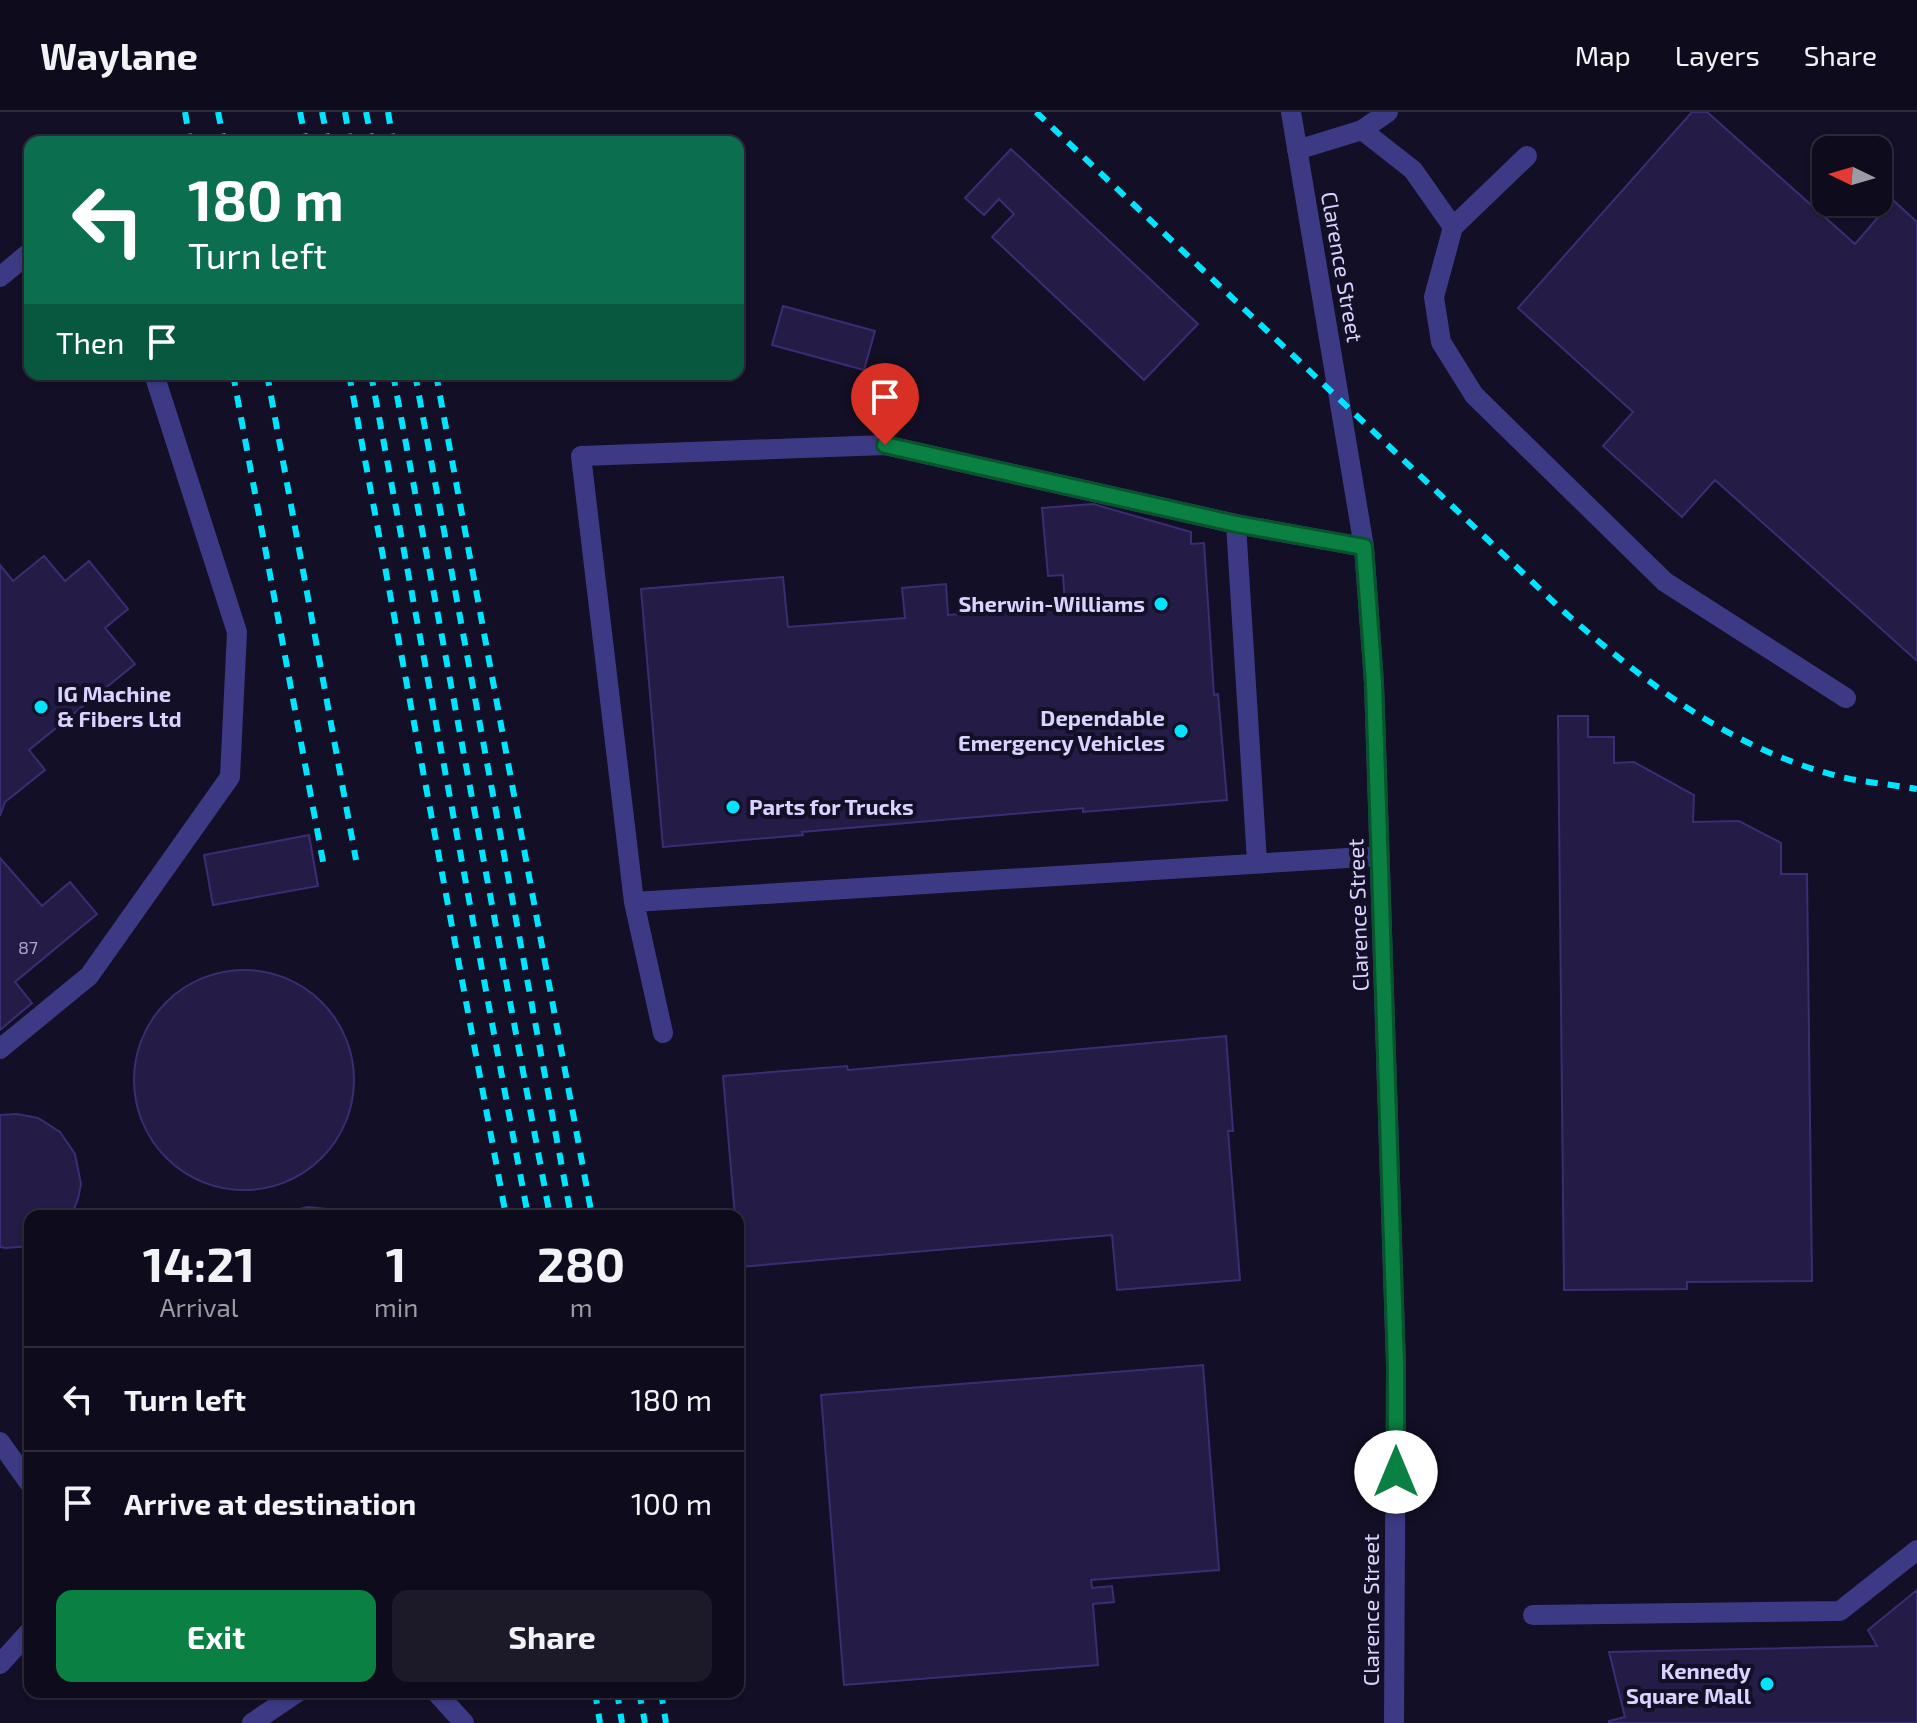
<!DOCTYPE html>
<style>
:root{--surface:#0e0b1c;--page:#1c1929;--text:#f1f3f6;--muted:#9b9ba3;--line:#2e2b3b;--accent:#0b8043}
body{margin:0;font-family:"Exo 2",sans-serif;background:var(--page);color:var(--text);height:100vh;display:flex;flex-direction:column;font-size:30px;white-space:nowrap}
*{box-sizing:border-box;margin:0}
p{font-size:26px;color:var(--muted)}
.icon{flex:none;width:44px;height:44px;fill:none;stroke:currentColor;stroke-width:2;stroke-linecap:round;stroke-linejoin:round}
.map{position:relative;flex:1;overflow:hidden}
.details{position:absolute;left:24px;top:1098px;width:720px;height:488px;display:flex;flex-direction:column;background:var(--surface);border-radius:16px;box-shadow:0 2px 6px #0004,0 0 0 2px var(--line)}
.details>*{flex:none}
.guide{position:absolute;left:24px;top:24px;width:720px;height:244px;border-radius:16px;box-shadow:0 2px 6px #0004,0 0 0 2px var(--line);background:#0b6e4f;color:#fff;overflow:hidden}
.needle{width:52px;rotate:275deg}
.tools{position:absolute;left:1812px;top:24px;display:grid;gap:16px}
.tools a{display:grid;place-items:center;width:80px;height:80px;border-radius:16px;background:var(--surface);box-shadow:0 2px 6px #0004,0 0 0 2px var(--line);font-size:40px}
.pin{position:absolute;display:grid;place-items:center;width:68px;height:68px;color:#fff;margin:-82px -34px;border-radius:50% 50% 50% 0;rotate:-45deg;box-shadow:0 0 8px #0007}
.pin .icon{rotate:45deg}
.me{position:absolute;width:88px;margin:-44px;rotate:0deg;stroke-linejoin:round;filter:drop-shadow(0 0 6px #0008)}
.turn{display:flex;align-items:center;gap:28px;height:168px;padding:0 32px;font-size:36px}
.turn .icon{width:104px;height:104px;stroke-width:2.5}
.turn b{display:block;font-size:56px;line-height:68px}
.then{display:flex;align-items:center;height:76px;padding:0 32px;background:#0003;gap:16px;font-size:30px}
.eta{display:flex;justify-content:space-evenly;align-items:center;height:136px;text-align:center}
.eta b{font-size:48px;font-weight:700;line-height:56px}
.primary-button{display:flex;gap:16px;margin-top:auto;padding:16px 32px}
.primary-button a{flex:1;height:92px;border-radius:16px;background:var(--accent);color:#fff;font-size:32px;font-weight:700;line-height:92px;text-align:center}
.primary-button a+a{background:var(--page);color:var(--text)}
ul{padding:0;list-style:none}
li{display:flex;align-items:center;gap:24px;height:104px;padding:0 32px;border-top:2px solid var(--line)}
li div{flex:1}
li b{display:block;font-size:30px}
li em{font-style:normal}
header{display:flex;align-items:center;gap:48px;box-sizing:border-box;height:112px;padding:0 40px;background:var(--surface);border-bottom:2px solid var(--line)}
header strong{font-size:38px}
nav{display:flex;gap:44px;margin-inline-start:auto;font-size:28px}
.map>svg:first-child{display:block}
.building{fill:#241b47;stroke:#3b2d73;stroke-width:2}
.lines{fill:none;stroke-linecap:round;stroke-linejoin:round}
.minor{stroke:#3d3a85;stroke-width:20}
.rail{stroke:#00e5ff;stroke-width:6;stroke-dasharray:12 10;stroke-linecap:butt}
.route-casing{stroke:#07532c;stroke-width:20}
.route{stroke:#0b8043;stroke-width:14}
.poi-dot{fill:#00e5ff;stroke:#130f26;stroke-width:3}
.labels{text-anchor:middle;stroke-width:8;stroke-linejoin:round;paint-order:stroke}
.number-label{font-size:18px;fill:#aca6d1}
.street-label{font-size:22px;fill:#d9d4ff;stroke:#130f26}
.poi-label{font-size:22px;font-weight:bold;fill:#d9d4ff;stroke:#130f26;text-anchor:end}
</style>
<header>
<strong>Waylane</strong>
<nav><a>Map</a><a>Layers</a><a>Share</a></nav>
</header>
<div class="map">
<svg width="1917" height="1611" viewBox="0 0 1917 1611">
<rect width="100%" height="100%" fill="#130f26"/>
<path class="building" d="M 1692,0 L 1707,0 L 1855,132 L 1893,88 L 1917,110 L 1917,549 L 1715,368 L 1682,405 L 1603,334 L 1633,300 L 1518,196 Z
M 1011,37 L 1198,212 L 1144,268 L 992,125 L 1014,102 L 999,87 L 984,103 L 965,86 Z
M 783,194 L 875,219 L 864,258 L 772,233 Z
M 1093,392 L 1191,420 L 1191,432 L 1204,431 L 1214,583 L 1218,582 L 1227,688 L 1083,700 L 1083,696 L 802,720 L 803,723 L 663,735 L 641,477 L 783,465 L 788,515 L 905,506 L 902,476 L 946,472 L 948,503 L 1065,493 L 1063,463 L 1048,464 L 1042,396 Z
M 44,444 L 65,469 L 89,449 L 128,497 L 105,516 L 135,552 L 29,638 L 45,658 L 5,690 L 0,704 L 0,453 L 13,469 Z
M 1558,604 L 1588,604 L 1588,625 L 1614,625 L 1614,651 L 1634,650 L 1694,683 L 1693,710 L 1739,709 L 1781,731 L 1781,762 L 1807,762 L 1812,1169 L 1687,1170 L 1687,1177 L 1564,1178 Z
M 309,723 L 318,774 L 213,793 L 204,743 Z
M 0,746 L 42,794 L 70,770 L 97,802 L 15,870 L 32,891 L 0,918 Z
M134 968a110 110 0 1 1 220 0a110 110 0 1 1-220 0Z
M 1226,924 L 1233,1019 L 1228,1019 L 1240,1168 L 1117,1178 L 1112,1123 L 740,1155 L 738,1104 L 735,1104 L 723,964 L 847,954 L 848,958 Z
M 17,1002 L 38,1006 L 60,1020 L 75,1042 L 81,1072 L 78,1087 L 71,1104 L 30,1104 L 30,1134 L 6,1136 L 0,1135 L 0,1003 Z
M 308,1095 L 336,1098 L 355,1104 L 269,1104 Z
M 1203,1253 L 1219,1458 L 1091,1468 L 1092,1476 L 1112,1474 L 1114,1490 L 1093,1492 L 1098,1553 L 844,1573 L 821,1283 Z
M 1917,1478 L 1917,1611 L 1609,1611 L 1609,1609 L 1625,1605 L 1609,1540 L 1877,1534 L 1868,1518 Z"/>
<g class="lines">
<path class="minor" d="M 1291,0 L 1364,435 L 1374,571 L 1396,1253 L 1394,1611
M 1362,18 L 1388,0
M 1297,38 L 1362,18 L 1413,58 L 1453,115 L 1434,185 L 1441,230 L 1474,283 L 1665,470 L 1846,586
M 1453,115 L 1527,44
M 0,165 L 30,140
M 1236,412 L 1257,750
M 634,790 L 581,344 L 885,333 L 1236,412 L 1364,435
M 663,921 L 634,790 L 1380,744
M 0,937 L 89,864 L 230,665 L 237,520 L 154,262
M 0,1330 L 30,1372
M 1533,1503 L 1840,1499 L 1917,1438
M 0,1552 L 30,1519
M 436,1580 L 464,1611
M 252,1611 L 298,1580"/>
<path class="rail" d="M 185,0 L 190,30
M 218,0 L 224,30
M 300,0 L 306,30
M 322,0 L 328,30
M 345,0 L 350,30
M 366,0 L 372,30
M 388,0 L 393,30
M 1036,0 L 1562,498 C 1648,573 1735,641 1850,667 C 1872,671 1895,673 1917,677
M 233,262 L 324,755
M 267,262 L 356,748
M 349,262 L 506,1104
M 371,262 L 528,1104
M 393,262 L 550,1104
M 415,262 L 571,1104
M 436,262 L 592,1104
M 595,1580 L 600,1611
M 617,1580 L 622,1611
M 639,1580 L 645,1611
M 661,1580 L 666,1611"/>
</g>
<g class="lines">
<g class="route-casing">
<path id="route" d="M 885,333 L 1236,412 L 1364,435 L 1374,571 L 1396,1253 L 1396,1360"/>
</g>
<use href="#route" class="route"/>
</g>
<g class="poi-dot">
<circle cx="1161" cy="492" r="8"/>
<circle cx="41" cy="595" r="8"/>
<circle cx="1181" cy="619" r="8"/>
<circle cx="733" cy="695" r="8"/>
<circle cx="1767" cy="1572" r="8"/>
</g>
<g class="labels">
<g class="number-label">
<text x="28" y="842">87</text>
</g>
<g class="street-label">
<text transform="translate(1342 155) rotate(80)" y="8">Clarence Street</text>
<text transform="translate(1358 803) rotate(-92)" y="8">Clarence Street</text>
<text transform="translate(1371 1498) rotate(-90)" y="8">Clarence Street</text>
</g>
<g class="poi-label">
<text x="1145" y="500">Sherwin-Williams</text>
<text x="57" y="590" text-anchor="start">IG Machine<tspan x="57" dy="25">&amp; Fibers Ltd</tspan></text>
<text x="1165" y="614">Dependable<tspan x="1165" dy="25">Emergency Vehicles</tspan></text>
<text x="749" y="703" text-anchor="start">Parts for Trucks</text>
<text x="1751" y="1567">Kennedy<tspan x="1751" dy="25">Square Mall</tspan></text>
</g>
</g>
</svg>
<div class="tools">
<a><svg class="needle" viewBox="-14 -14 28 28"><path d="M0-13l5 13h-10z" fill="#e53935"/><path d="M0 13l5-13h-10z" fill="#9b9ba3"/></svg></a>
</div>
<div class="pin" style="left:885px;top:333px;background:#d93025"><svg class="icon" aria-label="arrive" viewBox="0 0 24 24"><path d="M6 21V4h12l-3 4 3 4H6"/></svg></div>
<svg class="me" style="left:1396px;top:1360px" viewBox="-20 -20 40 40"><circle r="19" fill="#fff"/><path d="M0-13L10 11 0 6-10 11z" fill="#0b8043"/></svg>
<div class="guide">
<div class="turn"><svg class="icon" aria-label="left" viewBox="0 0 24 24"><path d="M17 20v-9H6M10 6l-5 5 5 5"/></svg><div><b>180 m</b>Turn left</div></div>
<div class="then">Then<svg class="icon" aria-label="arrive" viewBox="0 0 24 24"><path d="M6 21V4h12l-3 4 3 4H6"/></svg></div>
</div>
<section class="details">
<div class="eta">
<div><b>14:21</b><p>Arrival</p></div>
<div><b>1</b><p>min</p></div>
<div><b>280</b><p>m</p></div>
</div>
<ul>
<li><svg class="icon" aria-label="left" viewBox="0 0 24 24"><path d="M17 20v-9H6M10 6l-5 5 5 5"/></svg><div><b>Turn left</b></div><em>180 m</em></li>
<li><svg class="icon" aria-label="arrive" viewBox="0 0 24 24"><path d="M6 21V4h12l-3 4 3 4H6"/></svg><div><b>Arrive at destination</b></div><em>100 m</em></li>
</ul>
<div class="primary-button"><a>Exit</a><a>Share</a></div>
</section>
</div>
